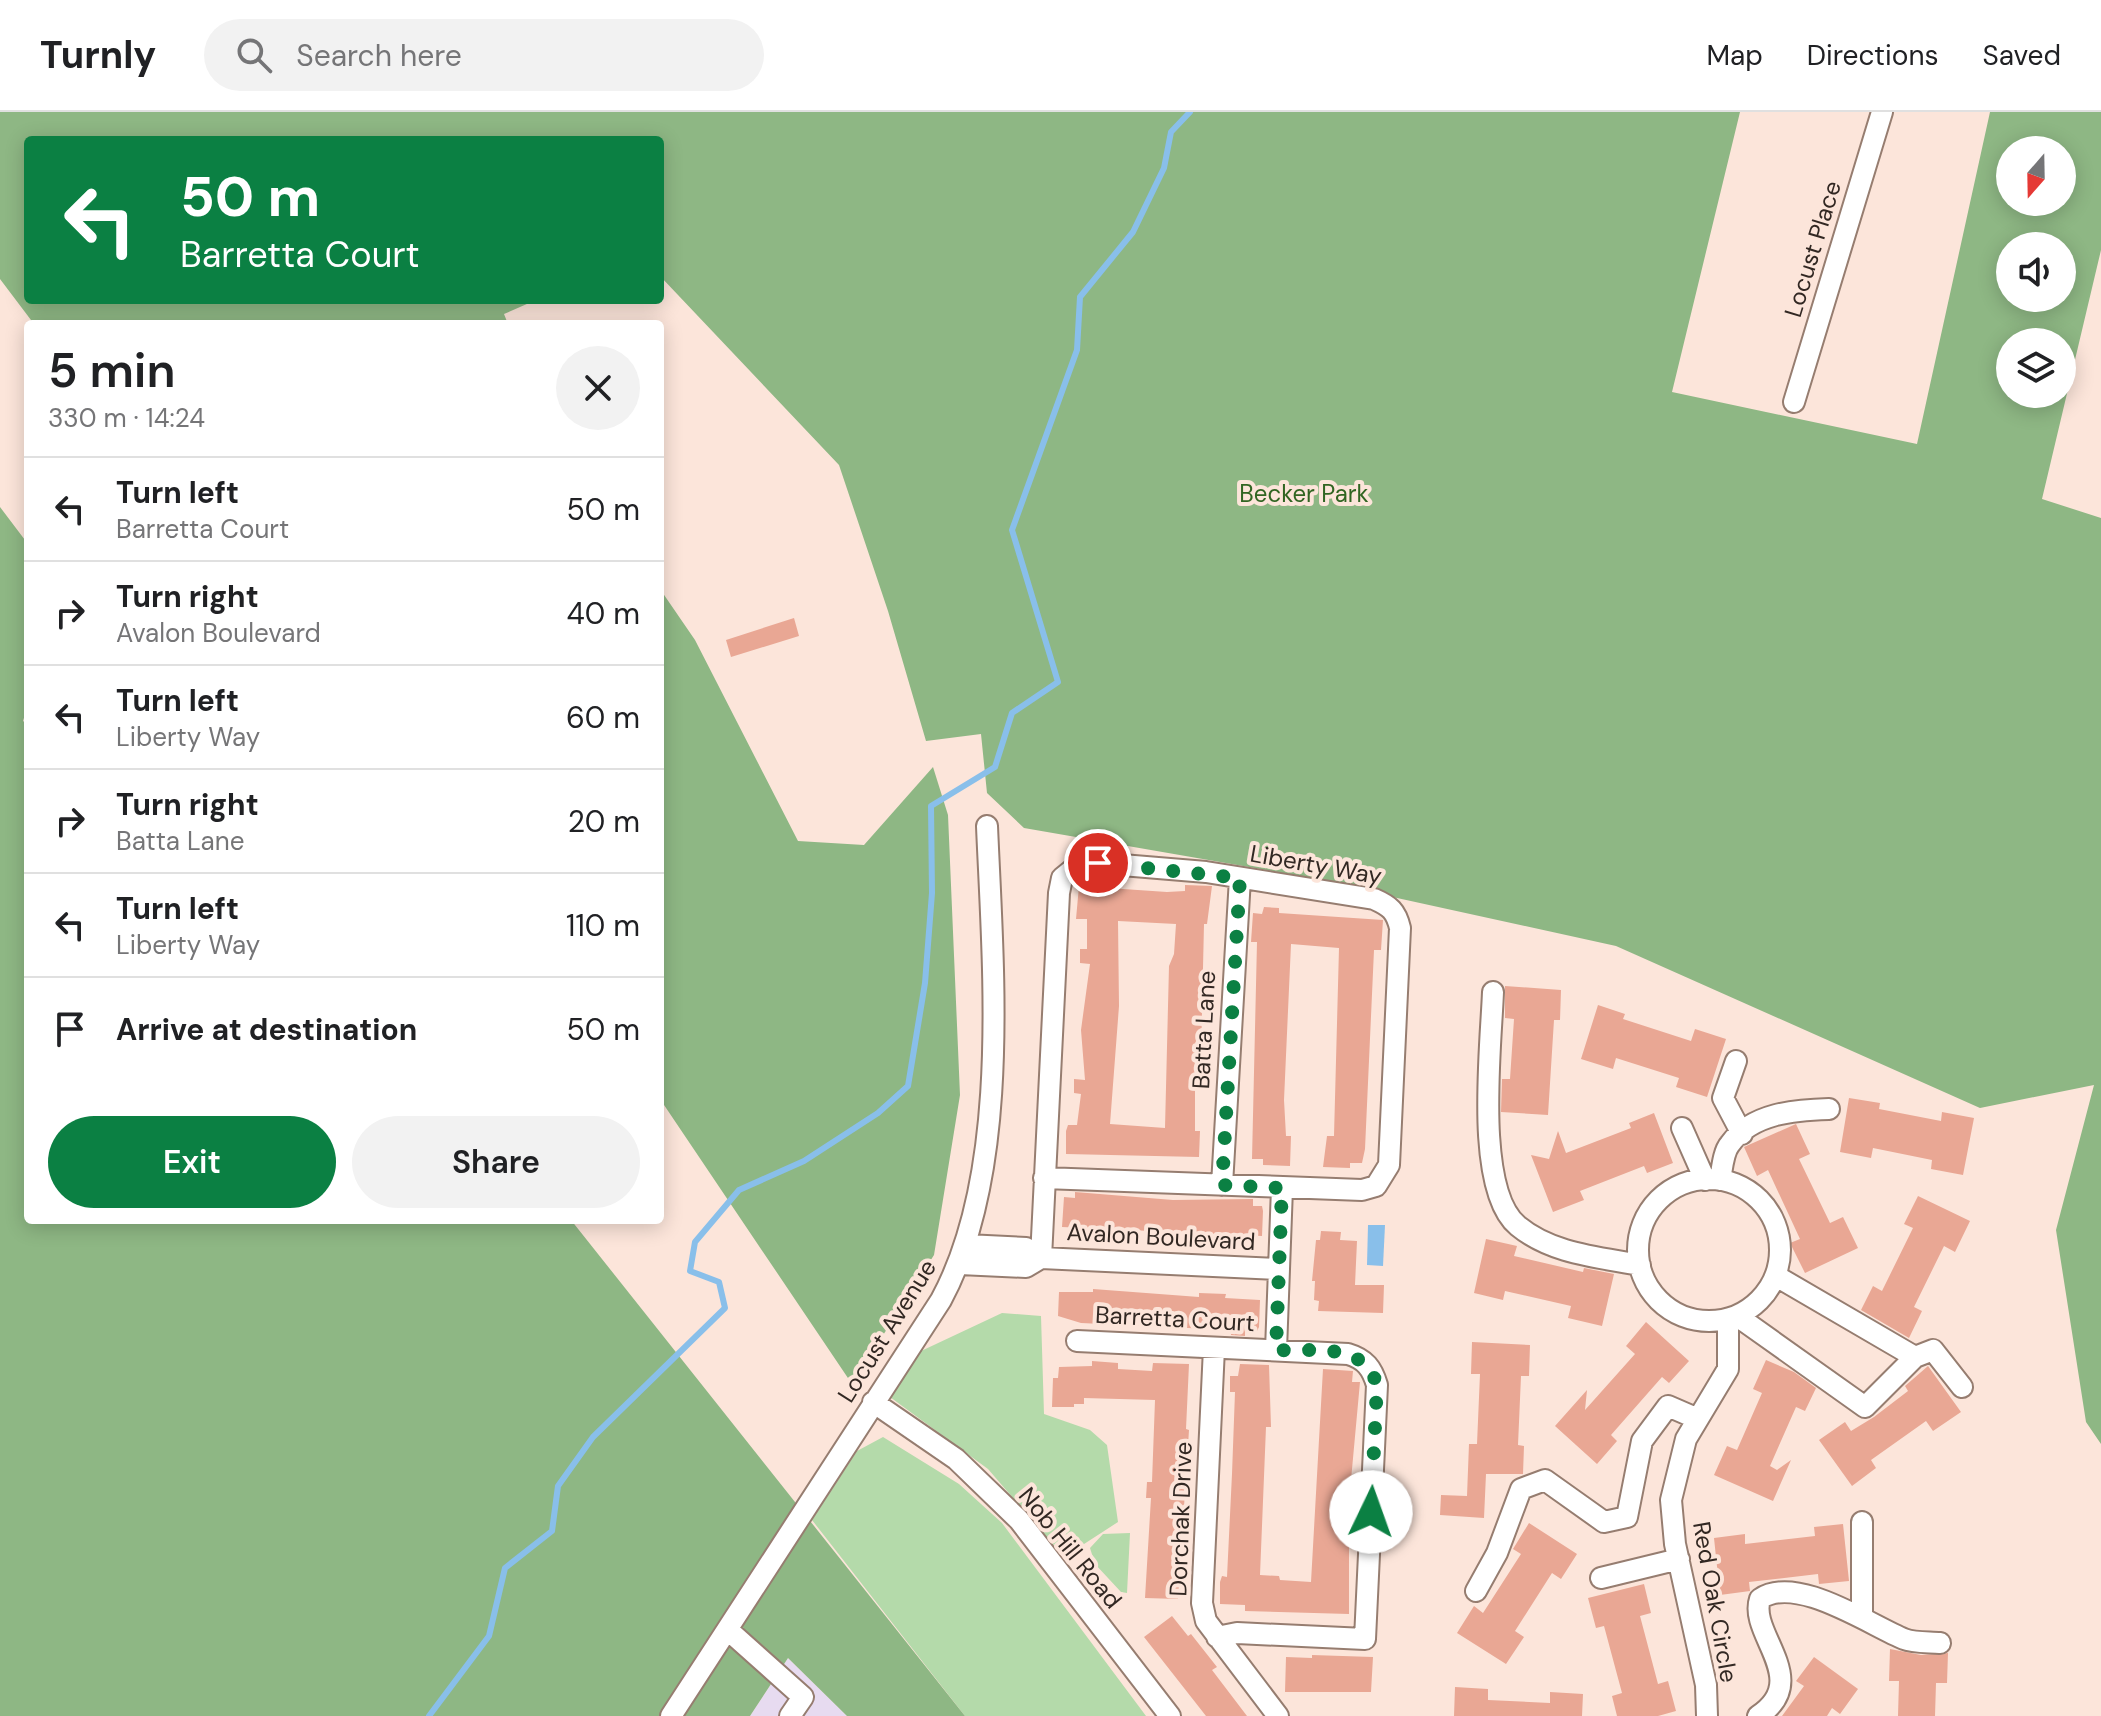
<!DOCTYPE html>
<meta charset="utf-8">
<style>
:root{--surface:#fff;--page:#f2f2f2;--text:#202124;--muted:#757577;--line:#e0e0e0;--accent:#0b8043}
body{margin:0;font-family:"DM Sans",sans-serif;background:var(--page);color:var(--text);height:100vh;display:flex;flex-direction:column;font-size:30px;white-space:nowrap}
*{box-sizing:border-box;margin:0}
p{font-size:26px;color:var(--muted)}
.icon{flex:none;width:44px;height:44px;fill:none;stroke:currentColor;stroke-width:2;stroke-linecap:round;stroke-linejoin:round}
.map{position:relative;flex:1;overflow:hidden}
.sheet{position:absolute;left:24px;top:208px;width:640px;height:904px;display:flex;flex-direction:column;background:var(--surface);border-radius:8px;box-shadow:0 4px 20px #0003}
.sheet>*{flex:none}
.top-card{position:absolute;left:24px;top:24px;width:640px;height:168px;border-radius:8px;box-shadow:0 4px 20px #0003;background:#0b8043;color:#fff;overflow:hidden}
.needle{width:52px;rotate:200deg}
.tools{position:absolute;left:1996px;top:24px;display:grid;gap:16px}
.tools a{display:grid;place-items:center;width:80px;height:80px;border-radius:50%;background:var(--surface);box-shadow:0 4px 20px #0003;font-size:40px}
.pin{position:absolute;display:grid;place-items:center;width:68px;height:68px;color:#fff;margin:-34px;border:4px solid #fff;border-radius:50%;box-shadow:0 2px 8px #0007}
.me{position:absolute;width:88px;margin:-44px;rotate:3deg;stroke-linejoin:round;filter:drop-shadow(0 0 6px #0008)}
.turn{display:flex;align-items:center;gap:28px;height:168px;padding:0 24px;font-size:36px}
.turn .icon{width:104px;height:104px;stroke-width:2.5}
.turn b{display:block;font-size:56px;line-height:68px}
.round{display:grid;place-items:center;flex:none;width:84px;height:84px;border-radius:42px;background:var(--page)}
.head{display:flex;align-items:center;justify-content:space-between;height:136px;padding:0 24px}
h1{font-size:48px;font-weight:600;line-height:60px}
.cta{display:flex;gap:16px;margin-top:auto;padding:16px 24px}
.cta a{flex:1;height:92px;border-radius:48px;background:var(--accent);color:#fff;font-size:32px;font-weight:600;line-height:92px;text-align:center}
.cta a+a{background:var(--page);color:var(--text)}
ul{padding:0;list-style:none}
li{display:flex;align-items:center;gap:24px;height:104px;padding:0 24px;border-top:2px solid var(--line)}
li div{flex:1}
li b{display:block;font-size:30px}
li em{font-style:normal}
header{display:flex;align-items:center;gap:48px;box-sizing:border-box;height:112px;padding:0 40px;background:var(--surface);border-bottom:2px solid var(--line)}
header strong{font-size:38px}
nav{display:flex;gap:44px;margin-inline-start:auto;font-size:28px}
.search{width:560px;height:72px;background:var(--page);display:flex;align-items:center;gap:20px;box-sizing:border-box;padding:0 28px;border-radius:44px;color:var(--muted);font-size:30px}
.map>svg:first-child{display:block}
.industrial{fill:#e7dbf0}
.green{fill:#b4daaa}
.forest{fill:#8eb784;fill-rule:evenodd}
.water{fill:#89bfea}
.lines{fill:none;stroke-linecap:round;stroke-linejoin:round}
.stream{stroke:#89bfea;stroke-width:6}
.building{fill:#e9a794;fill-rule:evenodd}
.minor-casing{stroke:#967d70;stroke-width:24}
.minor{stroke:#fff;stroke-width:20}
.route{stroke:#0b8043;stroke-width:14;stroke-dasharray:0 25.2}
.labels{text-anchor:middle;stroke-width:8;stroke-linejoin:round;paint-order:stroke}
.street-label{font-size:24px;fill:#322823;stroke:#fce5da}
.park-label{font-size:24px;fill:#316522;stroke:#fce5da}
</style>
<header>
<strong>Turnly</strong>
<div class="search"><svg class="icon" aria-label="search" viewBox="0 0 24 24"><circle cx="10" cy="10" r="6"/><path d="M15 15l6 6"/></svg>Search here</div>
<nav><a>Map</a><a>Directions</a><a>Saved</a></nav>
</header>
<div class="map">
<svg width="2101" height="1604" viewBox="0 0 2101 1604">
<rect width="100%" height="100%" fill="#fce5da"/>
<path class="industrial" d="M 788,1546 L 847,1604 L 750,1604 Z"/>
<path class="green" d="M 1002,1201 L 1041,1204 L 1044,1302 L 1090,1318 L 1107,1333 L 1118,1410 L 1064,1445 L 988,1357 L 890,1285 L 919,1240 Z
M 883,1325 L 959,1372 L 1002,1411 L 1146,1604 L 965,1604 L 812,1408 L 857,1339 Z
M 1130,1421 L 1127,1481 L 1121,1480 L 1095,1452 L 1090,1436 L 1103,1422 Z"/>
<path class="forest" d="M 0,0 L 1740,0 L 1672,280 L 1917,332 L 1990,0 L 2101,0 L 2101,138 L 2042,387 L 2101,406 L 2101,1332 L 2086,1310 L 2056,1118 L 2094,973 L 1980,996 L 1616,834 L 1283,761 L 1024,716 L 987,681 L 981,622 L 926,629 L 888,499 L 839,353 L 660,164 L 660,28 L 28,28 L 28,188 L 536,188 L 504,202 L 508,212 L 34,212 L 0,167 ZM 2010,38 L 2062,38 L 2062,90 L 2010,90 ZM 2010,134 L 2062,134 L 2062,186 L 2010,186 ZM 2010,230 L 2062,230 L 2062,282 L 2010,282 Z
M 0,395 L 28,432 L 28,593 L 23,609 L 28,613 L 28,1108 L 571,1108 L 965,1604 L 847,1604 L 788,1546 L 750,1604 L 0,1604 Z
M 660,477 L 695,528 L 798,729 L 864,733 L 933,655 L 948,703 L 960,983 L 934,1143 L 852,1272 L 660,987 Z"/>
<path class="water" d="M 1368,1113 L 1385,1113 L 1383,1154 L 1367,1153 Z"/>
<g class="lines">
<path class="stream" d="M 429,1604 L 489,1524 L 505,1456 L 552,1419 L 558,1374 L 593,1325 L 725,1196 L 719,1170 L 690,1159 L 695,1130 L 739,1078 L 804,1049 L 878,1001 L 908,974 L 925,871 L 932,781 L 931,694 L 995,655 L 1012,601 L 1058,570 L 1012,418 L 1077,238 L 1080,185 L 1133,120 L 1164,56 L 1171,20 L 1190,0"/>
</g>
<path class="building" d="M 794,506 L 799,524 L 731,545 L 726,528 Z
M 1185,773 L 1212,774 L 1207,812 L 1204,812 L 1201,943 L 1195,943 L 1195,1019 L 1200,1019 L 1199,1045 L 1066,1042 L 1066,1019 L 1068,1013 L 1077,1013 L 1081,982 L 1074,981 L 1074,967 L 1085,968 L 1081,918 L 1090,852 L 1080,851 L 1080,837 L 1087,837 L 1087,807 L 1076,807 L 1079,774 L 1167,780 L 1185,779 ZM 1118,809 L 1176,812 L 1174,842 L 1169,854 L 1165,1016 L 1110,1012 L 1119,894 Z
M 1264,795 L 1279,796 L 1279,801 L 1383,808 L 1381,838 L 1374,838 L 1365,1037 L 1362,1051 L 1350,1051 L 1350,1056 L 1323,1055 L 1327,1024 L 1334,1024 L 1339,836 L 1291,832 L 1284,988 L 1286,1024 L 1291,1024 L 1290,1054 L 1263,1053 L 1263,1047 L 1252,1047 L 1257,830 L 1251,830 L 1253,801 L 1262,802 Z
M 1505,874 L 1561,878 L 1560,908 L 1554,908 L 1548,1003 L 1501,1000 L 1502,967 L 1510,967 L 1514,907 L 1505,906 Z
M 1598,893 L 1625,902 L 1623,907 L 1691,929 L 1695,917 L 1726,927 L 1707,985 L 1676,975 L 1679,966 L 1616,946 L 1613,957 L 1581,947 Z
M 1849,986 L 1880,991 L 1879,997 L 1941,1009 L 1942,1000 L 1974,1006 L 1963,1063 L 1931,1057 L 1932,1048 L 1873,1036 L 1871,1046 L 1840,1040 Z
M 1654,1001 L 1673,1051 L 1647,1061 L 1644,1054 L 1580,1079 L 1584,1088 L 1553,1100 L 1531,1043 L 1549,1047 L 1558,1019 L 1566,1041 L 1631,1016 L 1629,1011 Z
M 1796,1012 L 1810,1042 L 1799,1047 L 1830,1111 L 1843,1105 L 1858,1136 L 1805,1161 L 1790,1131 L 1800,1127 L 1768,1058 L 1757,1064 L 1744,1035 Z
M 1075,1080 L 1173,1088 L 1253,1087 L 1253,1094 L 1262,1094 L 1263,1099 L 1262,1124 L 1062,1115 L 1064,1085 L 1075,1086 Z
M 1918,1084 L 1970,1109 L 1955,1140 L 1944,1134 L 1914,1195 L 1922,1199 L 1909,1226 L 1861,1198 L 1873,1174 L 1882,1179 L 1913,1116 L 1904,1112 Z
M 1321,1119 L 1341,1120 L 1340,1128 L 1357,1129 L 1355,1173 L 1384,1173 L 1383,1201 L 1318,1199 L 1319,1189 L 1314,1188 L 1315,1169 L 1312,1169 L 1316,1128 L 1320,1128 Z
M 1486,1127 L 1517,1134 L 1514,1144 L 1583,1160 L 1584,1156 L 1614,1162 L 1602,1214 L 1568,1206 L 1571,1194 L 1505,1179 L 1503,1188 L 1474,1181 Z
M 1093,1177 L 1199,1185 L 1199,1181 L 1226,1182 L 1225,1186 L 1260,1188 L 1259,1215 L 1257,1219 L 1245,1218 L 1245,1224 L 1231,1223 L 1231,1218 L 1081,1211 L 1058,1204 L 1059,1180 L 1093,1180 Z
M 1646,1210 L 1689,1249 L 1669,1271 L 1662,1265 L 1611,1323 L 1617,1329 L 1597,1352 L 1555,1314 L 1587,1278 L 1585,1298 L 1635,1242 L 1626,1234 Z
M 1472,1230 L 1530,1233 L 1529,1264 L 1521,1264 L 1518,1333 L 1524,1334 L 1523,1362 L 1486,1362 L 1484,1406 L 1440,1403 L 1441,1383 L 1467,1384 L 1469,1332 L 1477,1332 L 1480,1262 L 1471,1262 Z
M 1766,1248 L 1794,1260 L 1816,1276 L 1805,1299 L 1796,1295 L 1770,1354 L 1777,1358 L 1791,1348 L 1773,1389 L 1714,1363 L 1727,1334 L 1737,1338 L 1762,1281 L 1753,1277 Z
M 1092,1249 L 1118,1251 L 1118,1257 L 1152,1259 L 1153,1251 L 1189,1252 L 1186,1317 L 1189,1318 L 1178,1487 L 1145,1486 L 1151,1386 L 1146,1386 L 1147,1370 L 1152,1370 L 1155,1288 L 1084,1286 L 1084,1292 L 1074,1292 L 1074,1295 L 1052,1295 L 1053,1266 L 1058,1266 L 1059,1255 L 1092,1254 Z
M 1240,1252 L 1269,1253 L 1271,1315 L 1266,1315 L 1260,1463 L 1279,1464 L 1280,1468 L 1311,1470 L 1323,1257 L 1353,1259 L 1352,1270 L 1360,1270 L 1351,1368 L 1349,1416 L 1354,1416 L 1353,1430 L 1349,1430 L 1349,1502 L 1245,1499 L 1245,1493 L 1220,1492 L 1220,1470 L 1222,1464 L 1227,1465 L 1232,1362 L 1235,1280 L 1230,1280 L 1230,1264 L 1238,1264 Z
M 1928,1254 L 1961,1300 L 1933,1319 L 1926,1309 L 1871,1348 L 1876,1356 L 1852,1374 L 1819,1328 L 1845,1310 L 1851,1319 L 1874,1305 L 1908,1279 L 1905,1274 Z
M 1529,1411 L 1577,1442 L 1561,1467 L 1552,1461 L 1515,1519 L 1524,1525 L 1506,1552 L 1457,1521 L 1474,1494 L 1483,1501 L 1521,1442 L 1513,1437 Z
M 1843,1412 L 1849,1469 L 1819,1472 L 1818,1462 L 1749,1470 L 1750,1479 L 1720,1483 L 1714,1426 L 1745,1422 L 1745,1432 L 1815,1424 L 1814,1415 Z
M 1644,1472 L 1651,1501 L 1640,1504 L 1658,1572 L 1668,1569 L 1676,1599 L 1658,1604 L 1617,1604 L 1612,1584 L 1622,1581 L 1604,1514 L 1596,1516 L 1588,1486 Z
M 1172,1504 L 1188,1524 L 1191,1522 L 1217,1555 L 1212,1558 L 1247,1604 L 1206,1604 L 1144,1525 Z
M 1890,1537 L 1921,1543 L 1948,1541 L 1947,1571 L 1936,1571 L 1935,1604 L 1898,1604 L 1899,1569 L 1889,1569 Z
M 1312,1543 L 1373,1545 L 1371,1580 L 1285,1580 L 1286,1545 L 1312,1546 Z
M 1814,1545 L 1858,1577 L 1840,1602 L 1832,1596 L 1827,1604 L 1782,1604 L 1804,1574 L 1796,1569 Z
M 1455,1575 L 1488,1577 L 1488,1588 L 1550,1591 L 1550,1580 L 1583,1582 L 1582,1604 L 1454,1604 Z"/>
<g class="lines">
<g class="minor-casing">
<path id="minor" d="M 1794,290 L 1882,0
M 1493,880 C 1491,934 1474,1078 1518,1114 C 1552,1142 1598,1145 1640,1153
M 1736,949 L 1723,986 L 1742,1022
M 1682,1016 L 1705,1068
M1638 1138a71 71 0 1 1 142 0a71 71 0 1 1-142 0Z
M 1720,1068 C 1722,1058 1723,1040 1730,1032 C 1752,1001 1795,998 1829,997
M 1222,1073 L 1240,766
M 966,1133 L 1026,1136 L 1041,1146 L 1278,1157
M 1041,1146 L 1059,781 L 1062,766 L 1078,753 L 1098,751 L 1206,760 L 1374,787 C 1390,794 1396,799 1400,816 L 1389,1053 L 1376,1074 L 1362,1078 L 1044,1066
M 960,1152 L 1026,1155 L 1041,1146
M 1737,1204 L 1865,1295 L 1915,1245 L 1776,1164
M 1077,1229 L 1348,1242 C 1365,1247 1372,1256 1377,1273 L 1365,1527 L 1237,1521 L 1217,1525
M 1214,1236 L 1202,1491 L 1206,1509 L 1278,1604
M 1276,1238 L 1282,1076
M 1915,1245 L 1933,1238 L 1962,1275
M 873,1290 L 956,1347 L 1019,1408 L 1170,1604
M 1601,1466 L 1679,1447
M 1476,1479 L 1497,1441 L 1521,1377 L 1545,1368 L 1604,1410 L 1627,1405 L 1642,1329 L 1668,1294 L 1698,1307
M 1862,1506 L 1862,1410
M 728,1518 L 803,1585 L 790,1604
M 671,1604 L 941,1188 C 1011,1059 993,857 987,714
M 1707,1604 L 1706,1573 L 1675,1432 L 1671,1388 L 1686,1327 L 1728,1257 L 1728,1208
M 1758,1604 C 1813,1568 1748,1522 1760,1487 C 1796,1462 1868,1512 1904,1527 C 1914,1531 1929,1530 1940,1531"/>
</g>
<use href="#minor" class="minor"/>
</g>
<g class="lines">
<path class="route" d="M 1098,751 L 1240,766 L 1222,1073 L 1282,1076 L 1276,1238 C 1315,1240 1363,1229 1377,1273 L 1371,1400"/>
</g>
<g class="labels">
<g class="street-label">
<text transform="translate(1813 137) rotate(-73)" y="8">Locust Place</text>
<text transform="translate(1316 753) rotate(10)" y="8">Liberty Way</text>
<text transform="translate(1204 918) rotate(-87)" y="8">Batta Lane</text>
<text transform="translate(1161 1125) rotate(3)" y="8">Avalon Boulevard</text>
<text transform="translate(1175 1207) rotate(3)" y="8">Barretta Court</text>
<text transform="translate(887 1219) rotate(-58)" y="8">Locust Avenue</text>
<text transform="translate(1181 1407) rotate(-88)" y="8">Dorchak Drive</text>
<text transform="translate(1070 1436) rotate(51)" y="8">Nob Hill Road</text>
<text transform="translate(1715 1490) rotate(80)" y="8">Red Oak Circle</text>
</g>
<g class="park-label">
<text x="1304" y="390">Becker Park</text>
</g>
</g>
</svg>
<div class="tools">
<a><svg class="needle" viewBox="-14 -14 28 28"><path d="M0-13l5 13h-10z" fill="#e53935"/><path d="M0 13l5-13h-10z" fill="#757577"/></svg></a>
<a><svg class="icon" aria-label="sound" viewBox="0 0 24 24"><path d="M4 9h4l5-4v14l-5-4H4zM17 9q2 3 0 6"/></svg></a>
<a><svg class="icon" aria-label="layers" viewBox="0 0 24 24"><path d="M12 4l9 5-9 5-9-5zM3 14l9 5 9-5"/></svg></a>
</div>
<div class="pin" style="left:1098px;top:751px;background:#d93025"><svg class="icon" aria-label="arrive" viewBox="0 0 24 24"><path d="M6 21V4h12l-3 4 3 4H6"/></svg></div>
<svg class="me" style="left:1371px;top:1400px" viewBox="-20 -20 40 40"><circle r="19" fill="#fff"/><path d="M0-13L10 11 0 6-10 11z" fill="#0b8043"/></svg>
<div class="top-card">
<div class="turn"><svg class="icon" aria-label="left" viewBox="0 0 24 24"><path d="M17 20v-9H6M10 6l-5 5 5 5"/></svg><div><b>50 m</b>Barretta Court</div></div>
</div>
<section class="sheet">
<div class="head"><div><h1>5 min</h1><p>330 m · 14:24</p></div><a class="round"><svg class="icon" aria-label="close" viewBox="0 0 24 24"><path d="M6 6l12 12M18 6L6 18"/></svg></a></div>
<ul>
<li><svg class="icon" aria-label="left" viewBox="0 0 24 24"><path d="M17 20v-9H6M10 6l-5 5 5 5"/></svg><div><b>Turn left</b><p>Barretta Court</p></div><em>50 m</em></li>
<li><svg class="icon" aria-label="right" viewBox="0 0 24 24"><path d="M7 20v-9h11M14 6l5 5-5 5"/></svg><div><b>Turn right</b><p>Avalon Boulevard</p></div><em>40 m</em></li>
<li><svg class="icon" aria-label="left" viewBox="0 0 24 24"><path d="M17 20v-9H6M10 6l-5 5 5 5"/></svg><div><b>Turn left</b><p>Liberty Way</p></div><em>60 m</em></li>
<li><svg class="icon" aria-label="right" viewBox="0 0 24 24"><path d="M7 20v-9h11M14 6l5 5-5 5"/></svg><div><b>Turn right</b><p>Batta Lane</p></div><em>20 m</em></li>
<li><svg class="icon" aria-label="left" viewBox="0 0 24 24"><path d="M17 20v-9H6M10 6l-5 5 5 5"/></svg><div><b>Turn left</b><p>Liberty Way</p></div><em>110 m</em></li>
<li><svg class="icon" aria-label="arrive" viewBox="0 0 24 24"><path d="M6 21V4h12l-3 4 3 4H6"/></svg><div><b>Arrive at destination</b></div><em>50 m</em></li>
</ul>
<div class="cta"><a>Exit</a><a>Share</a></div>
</section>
</div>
